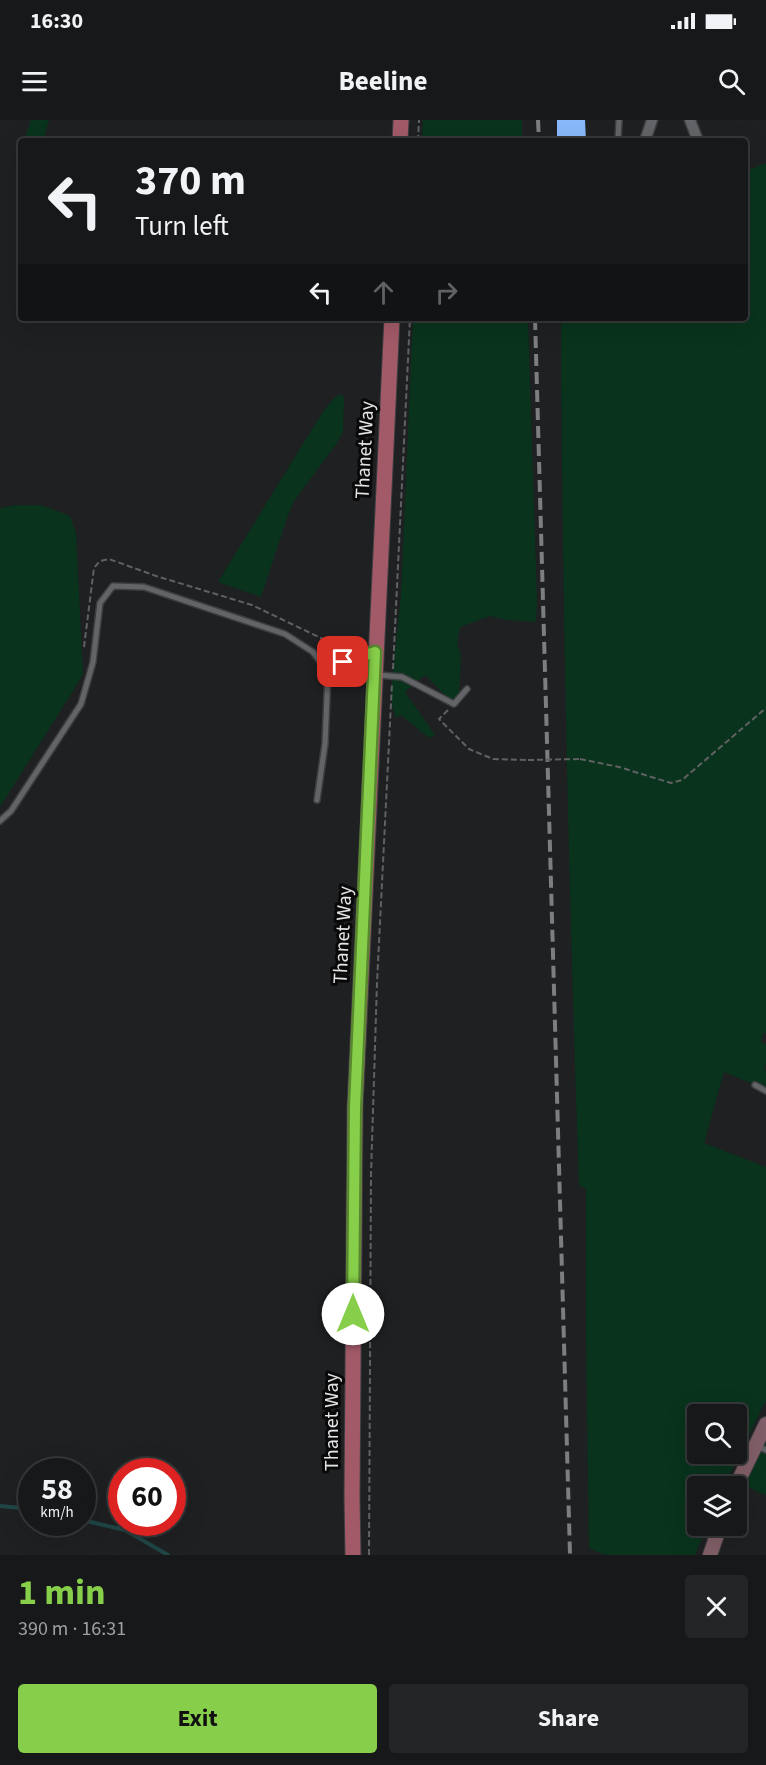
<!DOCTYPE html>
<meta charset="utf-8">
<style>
:root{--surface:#16181a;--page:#232527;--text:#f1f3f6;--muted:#9ea0a2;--line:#353739;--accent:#87cf4a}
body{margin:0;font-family:"Source Sans 3",sans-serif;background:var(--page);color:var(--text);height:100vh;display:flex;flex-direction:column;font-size:22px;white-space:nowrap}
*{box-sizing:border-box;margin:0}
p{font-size:20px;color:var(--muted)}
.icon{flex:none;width:33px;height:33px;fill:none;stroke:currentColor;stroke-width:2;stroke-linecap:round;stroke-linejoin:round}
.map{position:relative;height:1435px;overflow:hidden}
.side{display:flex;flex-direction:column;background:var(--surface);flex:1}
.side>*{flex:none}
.banner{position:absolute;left:18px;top:18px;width:730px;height:183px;border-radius:6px;box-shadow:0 6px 24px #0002,0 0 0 2px var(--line);background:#16181a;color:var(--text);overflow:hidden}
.controls{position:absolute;left:687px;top:1284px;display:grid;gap:12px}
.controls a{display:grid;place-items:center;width:60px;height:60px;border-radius:6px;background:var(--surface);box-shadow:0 6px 24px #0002,0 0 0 2px var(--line);font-size:30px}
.speed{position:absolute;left:18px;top:1338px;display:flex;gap:12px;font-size:30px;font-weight:700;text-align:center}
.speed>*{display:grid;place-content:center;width:78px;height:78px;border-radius:50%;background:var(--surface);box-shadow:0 6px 24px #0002,0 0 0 2px var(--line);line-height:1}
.speed small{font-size:15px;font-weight:400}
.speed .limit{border:9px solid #d22;background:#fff;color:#111}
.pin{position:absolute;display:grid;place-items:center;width:51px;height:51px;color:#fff;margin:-26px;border-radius:12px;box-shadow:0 3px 9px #0006}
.me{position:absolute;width:66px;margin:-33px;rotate:0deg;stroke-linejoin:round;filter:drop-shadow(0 0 4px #0008)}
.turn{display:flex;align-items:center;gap:21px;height:126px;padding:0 18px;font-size:27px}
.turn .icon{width:78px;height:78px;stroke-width:2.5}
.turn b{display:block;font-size:42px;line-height:51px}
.lanes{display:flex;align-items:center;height:57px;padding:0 18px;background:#0003;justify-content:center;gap:30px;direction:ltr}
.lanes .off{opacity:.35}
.round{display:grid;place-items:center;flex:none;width:63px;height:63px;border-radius:6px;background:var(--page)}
.head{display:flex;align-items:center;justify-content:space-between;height:102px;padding:0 18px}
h1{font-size:36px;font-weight:700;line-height:45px;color:var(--accent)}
.action{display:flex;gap:12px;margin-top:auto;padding:12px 18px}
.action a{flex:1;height:69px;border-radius:6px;background:var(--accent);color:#111;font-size:24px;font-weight:700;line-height:69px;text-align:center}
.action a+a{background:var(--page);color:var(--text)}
.status{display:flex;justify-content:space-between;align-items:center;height:42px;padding:0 30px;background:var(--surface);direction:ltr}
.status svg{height:16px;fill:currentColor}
header{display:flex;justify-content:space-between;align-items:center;height:78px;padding:0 18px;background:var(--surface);font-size:27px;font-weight:700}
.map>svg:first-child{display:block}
.green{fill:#09331d;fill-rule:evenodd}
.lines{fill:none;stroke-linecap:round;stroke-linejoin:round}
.stream{stroke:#214646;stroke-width:4}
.building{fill:#89b8fa}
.service-casing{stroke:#3d3e40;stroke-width:8}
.minor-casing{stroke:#3d3e40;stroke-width:13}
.secondary-casing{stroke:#3d3e40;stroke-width:16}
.primary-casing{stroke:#3d3e40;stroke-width:17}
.path{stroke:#5f6163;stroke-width:2;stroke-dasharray:6 3;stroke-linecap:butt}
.service{stroke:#626467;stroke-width:5}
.minor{stroke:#626467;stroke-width:10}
.secondary{stroke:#825f68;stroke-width:14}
.primary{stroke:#a25a68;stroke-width:15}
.rail{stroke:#7c7e80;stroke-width:4;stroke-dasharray:12 6;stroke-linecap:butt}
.path-bridge{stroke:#5f6163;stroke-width:2;stroke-dasharray:6 3;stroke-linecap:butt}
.route-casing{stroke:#588730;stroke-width:15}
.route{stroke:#87cf4a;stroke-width:10}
.labels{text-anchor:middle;stroke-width:6;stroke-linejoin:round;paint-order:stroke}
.street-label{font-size:20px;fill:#e3e4e6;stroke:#09090a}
</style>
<div class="status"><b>16:30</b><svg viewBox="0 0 49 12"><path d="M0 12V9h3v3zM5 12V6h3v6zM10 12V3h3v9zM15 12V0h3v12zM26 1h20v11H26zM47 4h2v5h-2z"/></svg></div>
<header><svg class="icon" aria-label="menu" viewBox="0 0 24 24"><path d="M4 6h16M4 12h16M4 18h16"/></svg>Beeline<svg class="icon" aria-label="search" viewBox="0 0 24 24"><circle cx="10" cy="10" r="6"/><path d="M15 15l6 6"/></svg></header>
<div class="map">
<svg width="766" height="1435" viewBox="0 0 766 1435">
<rect width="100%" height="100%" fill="#1e2022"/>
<path class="green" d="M 31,0 L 49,0 L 43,21 L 24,21 Z
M 423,0 L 522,0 L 522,21 L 422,21 Z
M 766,43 L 766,914 L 763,913 L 761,922 L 766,924 L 766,942 L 764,950 L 766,951 L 766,969 L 724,952 L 704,1023 L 766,1047 L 766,1280 L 724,1366 L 698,1366 L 698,1406 L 707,1406 L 695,1435 L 604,1435 L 589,1428 L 586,1218 L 586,1069 L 579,1065 C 569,776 562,487 561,198 L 746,198 L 746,51 ZM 698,1294 L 736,1294 L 736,1334 L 698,1334 Z
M 413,198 L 528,198 L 537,481 L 536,502 L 506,500 L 490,496 L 460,507 L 457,524 L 461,534 L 459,574 L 454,581 L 449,579 L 425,555 L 405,572 L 435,615 L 429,618 L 401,595 L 396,598 L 392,585 L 391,572 L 401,475 Z
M 341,274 L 344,277 L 343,312 L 337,323 L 294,381 L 288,395 L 261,477 L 218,462 L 322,293 L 334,278 Z
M 17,385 L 41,385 L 70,396 L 76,413 L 83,555 L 0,687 L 0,388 Z
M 766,1319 L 766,1375 L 743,1365 Z"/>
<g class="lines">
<path class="stream" d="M 0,1386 L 32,1389
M 82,1400 L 125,1410 L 168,1435"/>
</g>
<path class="building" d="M 557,0 L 585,0 L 586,21 L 557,21 Z"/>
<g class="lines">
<g class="service-casing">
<path id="service" d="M 618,21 L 619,0
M 378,555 L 402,557 L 454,584 L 467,569
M 317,680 L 325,624 L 328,552 L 343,542 L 373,533
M 0,701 L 11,691 L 81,584 L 93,542 L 100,483 L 113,466 L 144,467 L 285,514 L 313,532 L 328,552
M 755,965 L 766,971
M 757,1326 L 766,1330"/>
</g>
<g class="minor-casing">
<path id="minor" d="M 690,0 L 698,21
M 645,21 L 652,0"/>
</g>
<g class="secondary-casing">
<path id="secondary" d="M 736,1366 L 766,1304
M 710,1435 L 720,1406"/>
</g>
<g class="primary-casing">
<path id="primary" d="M 400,21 L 401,0
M 353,1435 L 352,1377 L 355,987 L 392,198"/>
</g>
<path class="path" d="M 418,21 L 419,0
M 84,527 L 94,448 L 100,441 L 109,439 L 156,456 L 252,485 L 325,520 L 346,533
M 393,549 L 410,198
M 448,590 L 439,599 L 469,629 L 493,639 L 528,640
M 580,639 L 619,647 L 671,663 L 682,660 L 766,588
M 369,1435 L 371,1054 L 377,863 L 392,563"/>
<use href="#service" class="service"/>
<use href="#minor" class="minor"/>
<use href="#secondary" class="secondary"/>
<use href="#primary" class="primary"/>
<path class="rail" d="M 538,0 L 539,21
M 535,198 L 570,1435"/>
<path class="path-bridge" d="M 528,640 L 580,639"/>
</g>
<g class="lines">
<g class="route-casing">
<path id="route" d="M 343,542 L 375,532 L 355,987 L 353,1194"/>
</g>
<use href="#route" class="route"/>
</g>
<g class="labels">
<g class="street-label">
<text transform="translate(364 330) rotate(-87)" y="7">Thanet Way</text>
<text transform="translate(342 815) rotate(-87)" y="7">Thanet Way</text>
<text transform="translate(331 1302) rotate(-90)" y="7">Thanet Way</text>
</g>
</g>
</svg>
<div class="controls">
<a><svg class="icon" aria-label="search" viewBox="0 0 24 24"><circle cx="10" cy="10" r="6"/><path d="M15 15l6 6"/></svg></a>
<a><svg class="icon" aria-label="layers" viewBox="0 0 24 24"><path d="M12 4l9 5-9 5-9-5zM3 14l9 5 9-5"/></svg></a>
</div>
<div class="speed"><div>58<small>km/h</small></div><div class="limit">60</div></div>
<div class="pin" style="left:343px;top:542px;background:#d93025"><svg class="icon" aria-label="arrive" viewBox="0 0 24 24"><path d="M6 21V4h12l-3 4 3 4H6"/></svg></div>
<svg class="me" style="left:353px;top:1194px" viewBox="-20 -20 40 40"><circle r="19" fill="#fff"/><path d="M0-13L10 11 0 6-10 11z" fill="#87cf4a"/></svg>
<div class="banner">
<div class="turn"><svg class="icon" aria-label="left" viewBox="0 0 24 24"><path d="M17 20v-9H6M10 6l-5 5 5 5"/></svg><div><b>370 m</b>Turn left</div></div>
<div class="lanes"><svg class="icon" aria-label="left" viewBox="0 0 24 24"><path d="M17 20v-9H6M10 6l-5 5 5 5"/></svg><svg class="icon off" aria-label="ahead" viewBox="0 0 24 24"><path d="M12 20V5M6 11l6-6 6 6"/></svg><svg class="icon off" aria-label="right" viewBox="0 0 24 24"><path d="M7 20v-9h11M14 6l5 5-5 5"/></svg></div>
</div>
</div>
<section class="side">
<div class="head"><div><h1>1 min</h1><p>390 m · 16:31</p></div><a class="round"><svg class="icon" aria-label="close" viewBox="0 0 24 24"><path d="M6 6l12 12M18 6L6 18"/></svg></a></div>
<div class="action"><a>Exit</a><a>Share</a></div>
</section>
